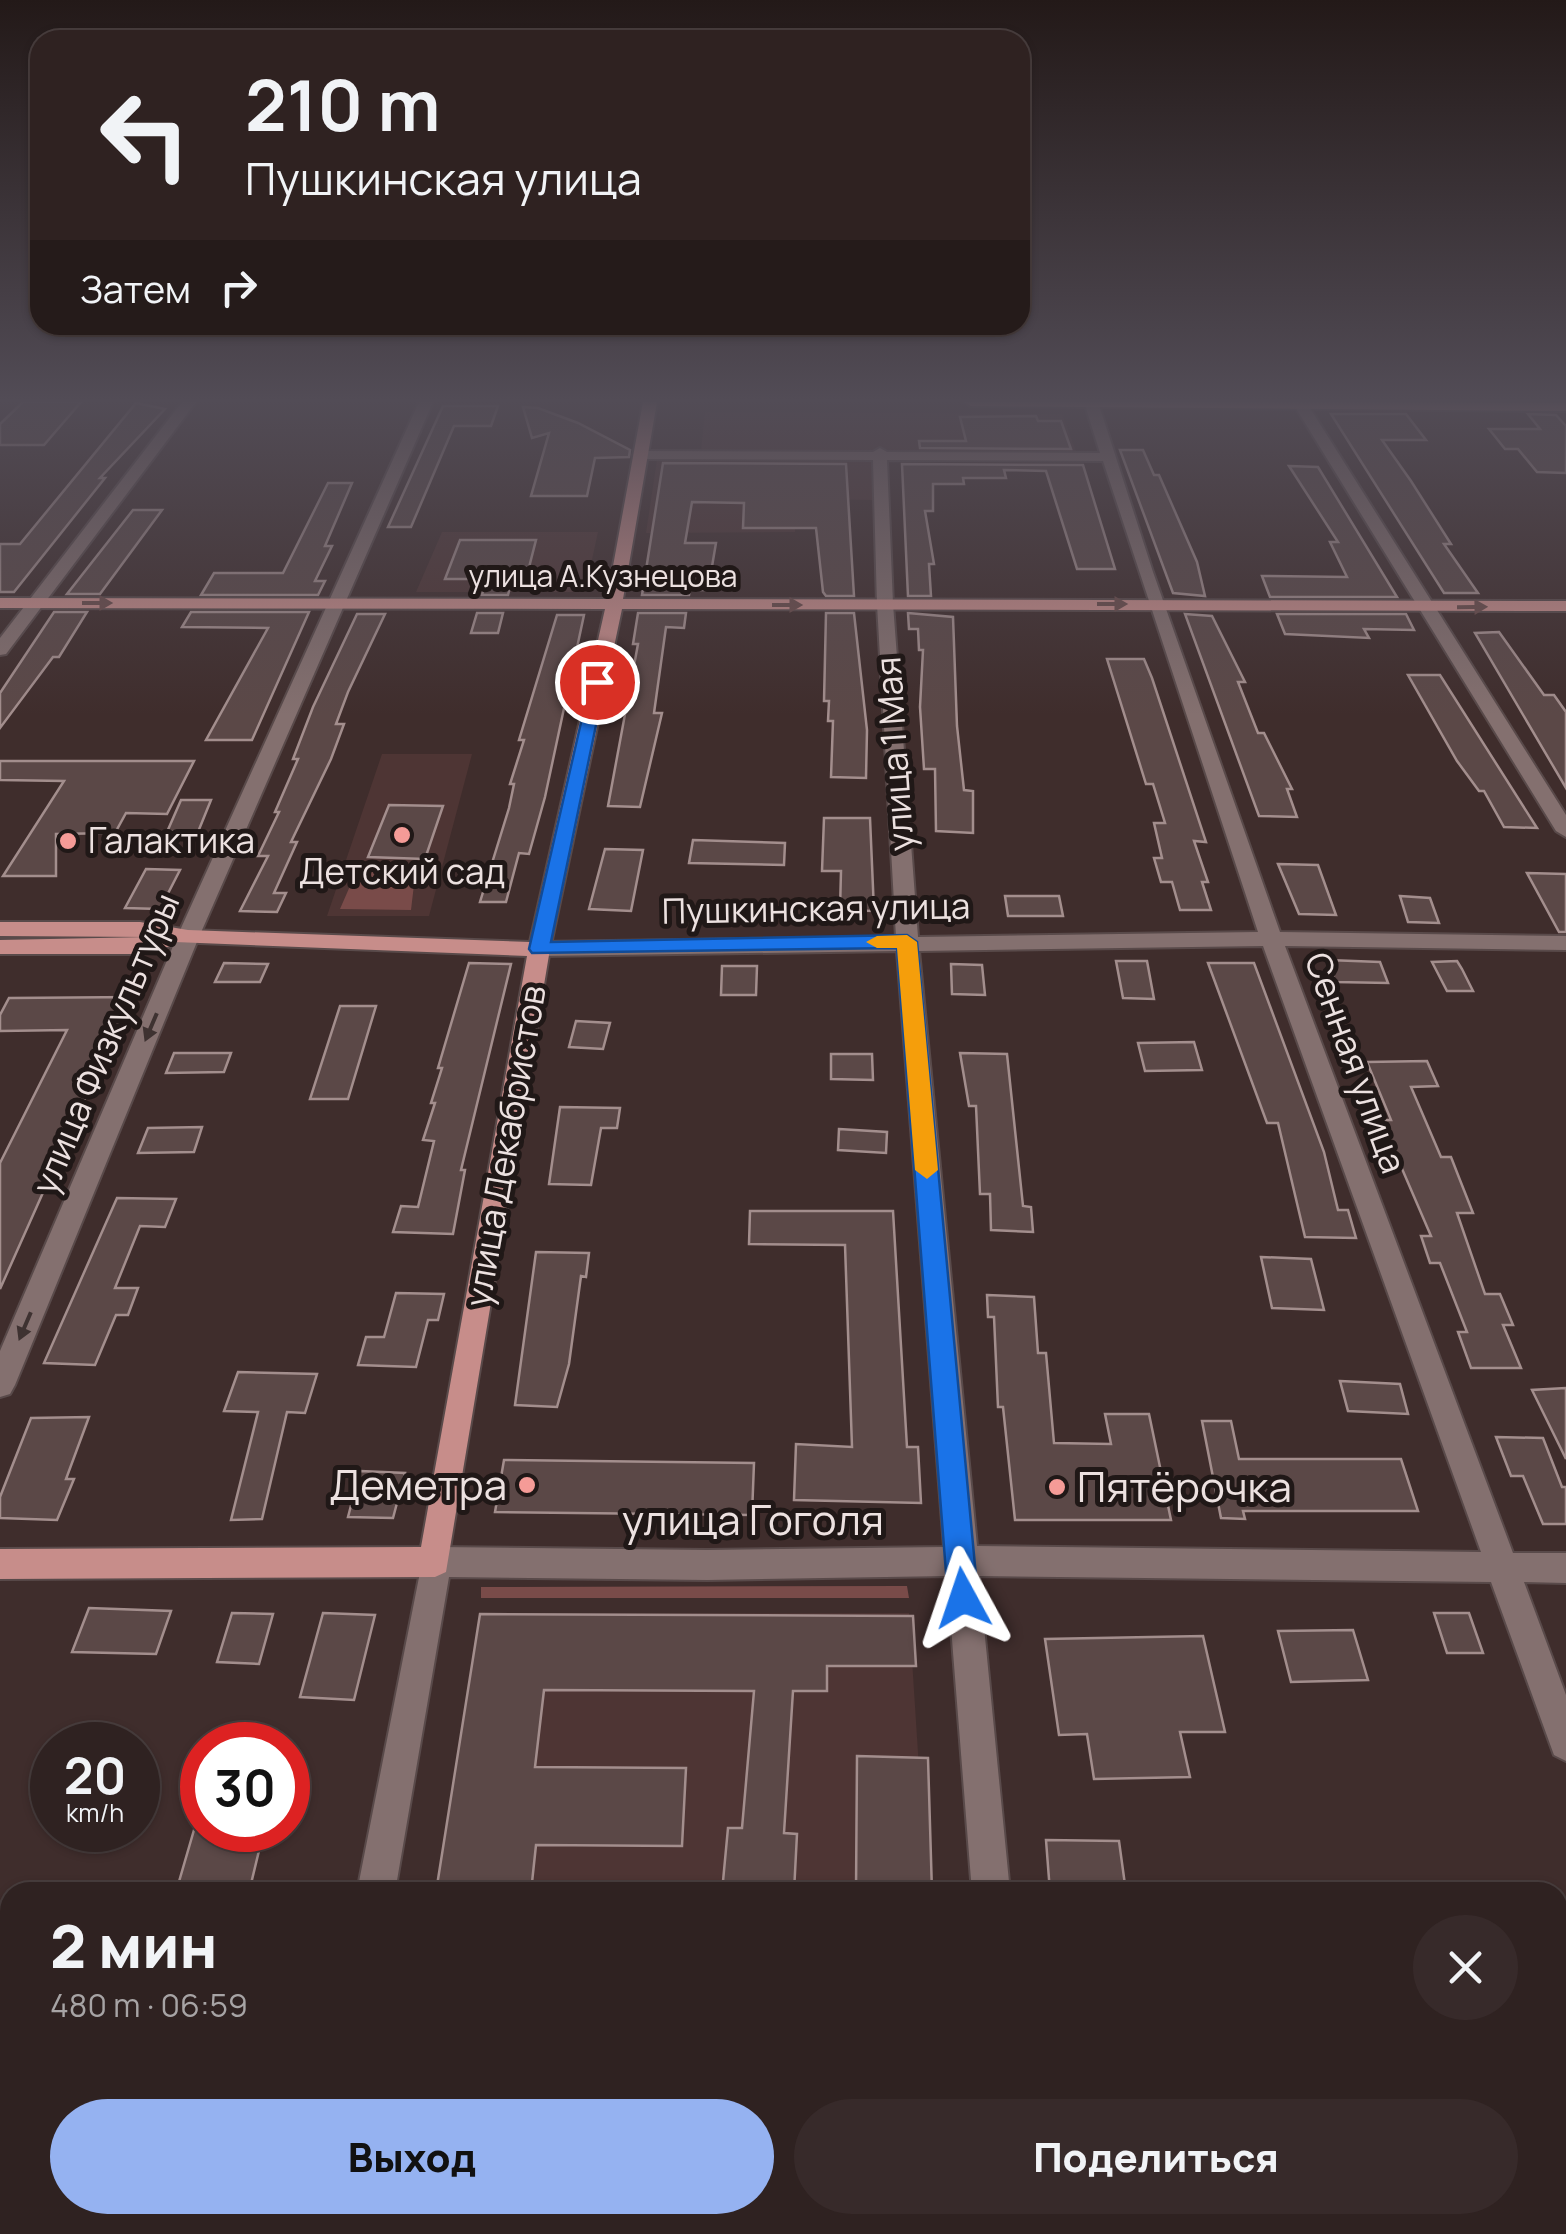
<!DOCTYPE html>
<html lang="ru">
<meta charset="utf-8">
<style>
:root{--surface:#2f2221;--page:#372a2a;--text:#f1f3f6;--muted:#a7a4a5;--line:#4a3f3f;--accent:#95b2f1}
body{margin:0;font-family:Manrope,sans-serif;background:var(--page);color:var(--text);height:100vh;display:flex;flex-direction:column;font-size:38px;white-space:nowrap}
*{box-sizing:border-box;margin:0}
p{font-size:32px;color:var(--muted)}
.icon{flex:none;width:55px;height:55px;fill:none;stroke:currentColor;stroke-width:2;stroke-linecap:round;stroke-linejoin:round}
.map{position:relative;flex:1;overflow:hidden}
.details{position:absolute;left:0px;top:1882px;width:1568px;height:352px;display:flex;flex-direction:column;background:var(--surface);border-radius:30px 30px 0 0;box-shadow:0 2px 8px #0004,0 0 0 2px var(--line)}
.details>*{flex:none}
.hud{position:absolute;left:30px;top:30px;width:1000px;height:305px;border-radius:30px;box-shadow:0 2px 8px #0004,0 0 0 2px var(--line);background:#2f2221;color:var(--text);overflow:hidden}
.speed{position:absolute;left:30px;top:1722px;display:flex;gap:20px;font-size:50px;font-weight:700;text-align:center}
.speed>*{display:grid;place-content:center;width:130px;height:130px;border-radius:50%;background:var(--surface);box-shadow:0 2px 8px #0004,0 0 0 2px var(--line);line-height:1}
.speed small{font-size:25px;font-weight:400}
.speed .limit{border:15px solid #d22;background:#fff;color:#111}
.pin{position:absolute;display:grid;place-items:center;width:85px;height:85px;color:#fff;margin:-42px;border:5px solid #fff;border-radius:50%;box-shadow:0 2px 10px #0007}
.me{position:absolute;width:110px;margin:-55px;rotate:355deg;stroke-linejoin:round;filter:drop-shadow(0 0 8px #0008)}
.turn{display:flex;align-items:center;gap:35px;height:210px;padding:0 50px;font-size:45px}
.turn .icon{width:130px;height:130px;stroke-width:2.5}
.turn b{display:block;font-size:70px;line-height:85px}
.then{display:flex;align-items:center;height:95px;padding:0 50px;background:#0003;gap:20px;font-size:38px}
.round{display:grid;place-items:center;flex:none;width:105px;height:105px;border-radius:52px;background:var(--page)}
.headline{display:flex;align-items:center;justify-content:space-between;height:170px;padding:0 50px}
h1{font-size:60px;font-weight:800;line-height:75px}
.button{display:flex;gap:20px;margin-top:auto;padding:20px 50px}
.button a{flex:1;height:115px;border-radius:60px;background:var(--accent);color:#111;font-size:40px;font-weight:800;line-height:115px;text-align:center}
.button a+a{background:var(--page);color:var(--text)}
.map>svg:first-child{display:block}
.built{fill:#4e3534}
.green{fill:#794b49}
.building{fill:#5b4847;stroke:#a38e8d;stroke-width:2.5}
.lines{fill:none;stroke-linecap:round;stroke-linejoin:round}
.minor-casing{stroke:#594a4a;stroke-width:4}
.major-casing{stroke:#594a4a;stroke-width:4}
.minor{fill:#84706f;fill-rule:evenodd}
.major{fill:#c78d8a;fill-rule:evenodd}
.oneway{fill:#6b4d4b}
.oneway2{fill:#3e3231}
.route{fill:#1a73e8;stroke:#114b97;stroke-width:2.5}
.slow{fill:#f59e0b}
.poi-dot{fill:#f59b97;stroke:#201817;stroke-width:4}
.labels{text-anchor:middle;stroke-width:10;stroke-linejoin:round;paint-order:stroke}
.far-street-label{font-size:30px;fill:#ece1e0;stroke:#201817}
.street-label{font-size:35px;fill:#ece1e0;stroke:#201817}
.poi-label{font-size:35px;fill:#ece1e0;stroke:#201817;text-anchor:start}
.near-poi-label{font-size:42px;fill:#ece1e0;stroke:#201817;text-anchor:end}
.near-street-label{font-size:42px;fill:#ece1e0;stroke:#201817}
</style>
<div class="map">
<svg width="1566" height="2234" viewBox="0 0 1566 2234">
<rect width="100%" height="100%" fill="#3f2d2c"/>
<path class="built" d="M 705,412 L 1062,414 L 1077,454 L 701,451 Z
M 657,460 L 873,460 L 874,500 L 797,499 L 795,532 L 646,533 Z
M 442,532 L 598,532 L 585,592 L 416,592 Z
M 382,754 L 472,754 L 429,916 L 327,916 Z
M 909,1613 L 927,1892 L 439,1892 L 481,1614 Z
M 590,2225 L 949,2225 L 949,2234 L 589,2234 Z"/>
<path class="green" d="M 357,870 L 415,876 L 411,910 L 340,909 Z
M 907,1586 L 909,1598 L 481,1598 L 481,1587 Z"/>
<path class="building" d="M 23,402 L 81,402 L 44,445 L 0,445 L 0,424 Z
M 136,403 L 165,409 L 100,478 L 105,478 L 14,592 L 0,592 L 0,544 L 20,544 Z
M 443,406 L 498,406 L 491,426 L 454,426 L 411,527 L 388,527 Z
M 523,407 L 538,408 L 578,423 L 630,450 L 629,457 L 595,458 L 587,496 L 531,496 L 549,433 L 532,438 Z
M 1331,414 L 1406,414 L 1426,440 L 1382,440 L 1411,481 L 1451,544 L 1444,544 L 1478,593 L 1444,593 Z
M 1528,414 L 1556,415 L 1566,426 L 1566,473 L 1537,472 L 1518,449 L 1505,449 L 1489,429 L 1540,429 Z
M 1036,416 L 1038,421 L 1061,421 L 1071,449 L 920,448 L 919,441 L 966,441 L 960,417 Z
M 1120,450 L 1143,450 L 1154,475 L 1159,475 L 1197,562 L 1205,596 L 1173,593 Z
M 663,463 L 846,464 L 854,596 L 826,596 L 823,592 L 816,528 L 743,528 L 744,503 L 692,502 L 685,543 L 716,543 L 708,590 L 690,590 L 689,595 L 642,595 Z
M 902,464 L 1083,465 L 1115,569 L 1077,569 L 1046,471 L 1004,470 L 1006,478 L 963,478 L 964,484 L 933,484 L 933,511 L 925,511 L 934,564 L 929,564 L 931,596 L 908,596 Z
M 1289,466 L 1318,467 L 1397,597 L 1270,597 L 1262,576 L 1347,577 L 1330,542 L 1338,542 Z
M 328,483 L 352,483 L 325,546 L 332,546 L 315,581 L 325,581 L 318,595 L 201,595 L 214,573 L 283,573 Z
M 133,510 L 162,510 L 100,594 L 67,594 Z
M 460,540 L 536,540 L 526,579 L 512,579 L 508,595 L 482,595 L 486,579 L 445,579 Z
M 54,612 L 87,612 L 59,657 L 53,657 L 0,728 L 0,693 Z
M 191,612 L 309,612 L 252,740 L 206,740 L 268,628 L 182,627 Z
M 477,613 L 503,613 L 498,633 L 471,633 Z
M 638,613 L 686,613 L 684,628 L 666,627 L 654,713 L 662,713 L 640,807 L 608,806 L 638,644 L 633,644 Z
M 826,613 L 854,613 L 867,730 L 866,778 L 831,777 L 833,721 L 828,721 L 829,701 L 824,701 Z
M 908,613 L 953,617 L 957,726 L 964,790 L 973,791 L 973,833 L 936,831 L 935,769 L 924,769 L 920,707 L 923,650 L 919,650 L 918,629 L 909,629 Z
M 357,614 L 385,614 L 348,692 L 336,724 L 344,724 L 331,759 L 291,842 L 297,842 L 274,893 L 286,893 L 277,912 L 240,911 L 268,856 L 258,856 L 279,812 L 275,812 L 298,759 L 293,759 L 313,707 Z
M 1185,614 L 1212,616 L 1245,682 L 1238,682 L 1258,733 L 1264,733 L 1292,789 L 1287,789 L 1297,817 L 1259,816 Z
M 1277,614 L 1406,614 L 1414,630 L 1364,629 L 1369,638 L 1285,634 Z
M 557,615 L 584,615 L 545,797 L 529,854 L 519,853 L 506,902 L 480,902 L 509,808 L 514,784 L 510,784 L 524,740 L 519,740 Z
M 1499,632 L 1544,695 L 1554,695 L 1566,712 L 1566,788 L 1475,633 Z
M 1107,659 L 1144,659 L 1152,678 L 1206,842 L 1194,841 L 1208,882 L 1202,882 L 1211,910 L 1180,910 L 1172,882 L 1161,882 L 1154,858 L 1162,858 L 1154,823 L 1165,823 L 1153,784 L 1146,784 Z
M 1408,675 L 1440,675 L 1537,828 L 1504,827 L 1484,791 L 1479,791 L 1457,761 Z
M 0,761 L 194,761 L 167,814 L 126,813 L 115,833 L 56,834 L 56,876 L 3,876 L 64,781 L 0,780 Z
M 181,800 L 211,800 L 198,832 L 167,832 Z
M 389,805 L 443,806 L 425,859 L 368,857 Z
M 824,818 L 870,818 L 874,911 L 840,910 L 841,871 L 822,871 Z
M 693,840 L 785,843 L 784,865 L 689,863 Z
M 605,849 L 643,850 L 631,911 L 589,909 Z
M 1278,864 L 1318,865 L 1336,915 L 1299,914 Z
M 146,869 L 180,870 L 160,909 L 125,908 Z
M 1527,873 L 1566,874 L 1566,932 L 1559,932 Z
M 1005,896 L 1059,896 L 1063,916 L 1008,916 Z
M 1400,896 L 1430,898 L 1439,923 L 1408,922 Z
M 1328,960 L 1380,962 L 1388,983 L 1335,982 Z
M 1116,961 L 1147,961 L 1154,999 L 1123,998 Z
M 1457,961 L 1462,969 L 1473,991 L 1447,991 L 1432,962 Z
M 224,963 L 268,964 L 260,982 L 215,982 Z
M 469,963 L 511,964 L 461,1170 L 465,1170 L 453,1234 L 393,1232 L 401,1206 L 418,1207 L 434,1141 L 423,1140 L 435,1103 L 431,1103 L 442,1068 L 438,1068 Z
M 1208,963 L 1254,963 L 1324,1152 L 1338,1210 L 1348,1210 L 1356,1238 L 1305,1237 L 1278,1123 L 1267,1123 Z
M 951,964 L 982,965 L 985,995 L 952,994 Z
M 722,966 L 757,966 L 756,995 L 721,995 Z
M 135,997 L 120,1029 L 116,1029 L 0,1289 L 0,1163 L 67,1030 L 0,1031 L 0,1015 L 9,998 Z
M 340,1006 L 376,1006 L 348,1099 L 310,1099 Z
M 576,1021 L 610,1023 L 603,1049 L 569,1047 Z
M 1194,1042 L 1202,1070 L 1145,1071 L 1138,1043 Z
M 174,1053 L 231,1053 L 224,1072 L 166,1073 Z
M 960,1053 L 1007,1054 L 1023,1206 L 1031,1207 L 1033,1232 L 991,1230 L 990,1194 L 980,1194 L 976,1106 L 969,1106 Z
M 831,1054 L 872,1054 L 873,1080 L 831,1079 Z
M 1427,1061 L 1438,1086 L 1411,1087 L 1441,1157 L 1451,1157 L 1458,1175 L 1473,1213 L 1457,1213 L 1485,1294 L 1500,1294 L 1513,1325 L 1503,1325 L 1521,1368 L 1471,1368 L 1458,1332 L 1467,1332 L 1440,1263 L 1430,1263 L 1421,1236 L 1431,1236 L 1381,1120 L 1391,1120 L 1367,1062 Z
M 560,1107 L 620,1108 L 617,1128 L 601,1128 L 591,1185 L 549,1184 Z
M 202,1127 L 194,1152 L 138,1153 L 148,1128 Z
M 839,1129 L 887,1132 L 886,1153 L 838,1150 Z
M 117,1198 L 176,1199 L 165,1227 L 140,1226 L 115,1288 L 138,1288 L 128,1315 L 116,1315 L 95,1365 L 44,1363 Z
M 750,1211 L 893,1211 L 907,1447 L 918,1447 L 921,1503 L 794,1500 L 796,1444 L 852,1447 L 845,1245 L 749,1244 Z
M 536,1252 L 589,1253 L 586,1277 L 581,1276 L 569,1364 L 557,1407 L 515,1405 Z
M 1261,1257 L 1311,1259 L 1324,1310 L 1272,1308 Z
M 396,1293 L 444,1294 L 438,1320 L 428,1320 L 416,1367 L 358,1365 L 366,1337 L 384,1337 Z
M 987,1295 L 1034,1297 L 1038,1353 L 1046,1353 L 1054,1443 L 1111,1444 L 1105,1414 L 1149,1414 L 1171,1520 L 1015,1520 L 1003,1407 L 998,1407 L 994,1317 L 988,1317 Z
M 238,1372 L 317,1374 L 305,1413 L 287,1412 L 262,1519 L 231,1520 L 258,1412 L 224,1411 Z
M 1340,1381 L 1400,1384 L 1408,1414 L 1348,1411 Z
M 1566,1388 L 1566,1459 L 1532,1390 Z
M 89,1417 L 66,1479 L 74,1479 L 57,1520 L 0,1518 L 0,1497 L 31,1418 Z
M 1202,1421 L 1231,1421 L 1239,1459 L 1401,1459 L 1418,1511 L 1243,1511 L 1245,1519 L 1221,1518 Z
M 1496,1437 L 1543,1438 L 1562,1487 L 1566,1487 L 1566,1524 L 1543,1524 L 1523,1476 L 1511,1476 Z
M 504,1460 L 754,1463 L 752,1515 L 495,1512 Z
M 360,1471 L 405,1473 L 393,1518 L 348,1517 Z
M 89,1608 L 171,1611 L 156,1654 L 72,1652 Z
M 232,1613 L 273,1614 L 259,1664 L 217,1662 Z
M 323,1613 L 375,1615 L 354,1700 L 300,1697 Z
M 1434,1613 L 1469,1613 L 1483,1653 L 1447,1653 Z
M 480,1614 L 913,1616 L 916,1666 L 827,1666 L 827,1691 L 793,1691 L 784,1833 L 797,1834 L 794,1892 L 722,1892 L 728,1828 L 742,1828 L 754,1691 L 544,1690 L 535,1767 L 686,1768 L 682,1846 L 536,1845 L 531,1892 L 436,1892 Z
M 1353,1630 L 1368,1680 L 1291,1682 L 1278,1631 Z
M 1203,1636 L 1225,1732 L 1180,1732 L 1190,1777 L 1094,1779 L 1087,1734 L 1059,1735 L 1045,1639 Z
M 857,1756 L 928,1758 L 932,1892 L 856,1892 Z
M 194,1830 L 264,1830 L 249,1892 L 176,1892 Z
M 1046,1840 L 1119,1841 L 1126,1892 L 1050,1892 Z"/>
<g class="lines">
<g class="minor-casing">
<path id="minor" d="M 182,402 L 196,402 L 6,654 L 0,655 L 0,638 Z
M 419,402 L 433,402 L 199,937 L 15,1385 L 10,1394 L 0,1397 L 0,1351 L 177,937 Z
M 1084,402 L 1098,402 L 1153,572 L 1280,932 L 1566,936 L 1566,950 L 1285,946 L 1513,1553 L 1566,1553 L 1566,1583 L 1524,1582 L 1566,1695 L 1566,1761 L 1554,1755 L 1491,1582 L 979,1576 L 1010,1892 L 972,1892 L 947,1576 L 707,1580 L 449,1577 L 395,1892 L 357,1892 L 424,1552 L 435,1547 L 707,1550 L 944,1547 L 897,951 L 539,956 L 528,949 L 539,942 L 896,937 L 877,604 L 873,460 L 640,459 L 633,455 L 640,451 L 873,452 L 880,448 L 887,452 L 1100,453 ZM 887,460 L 1103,461 L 1258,932 L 918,937 L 893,604 ZM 1263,946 L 1481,1552 L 977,1546 L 919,951 Z
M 1296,402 L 1308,405 L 1566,815 L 1566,837 L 1556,831 L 1294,405 Z
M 295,2225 L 339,2225 L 338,2234 L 294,2234 Z
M 1000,2225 L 1044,2225 L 1044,2234 L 1000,2234 Z"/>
</g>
<g class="major-casing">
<path id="major" d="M 643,402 L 657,402 L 623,599 L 1566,601 L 1566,611 L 622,609 L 550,949 L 446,1572 L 435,1577 L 0,1579 L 0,1549 L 421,1547 L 527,956 L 175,942 L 172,946 L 132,954 L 0,954 L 0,940 L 148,937 L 0,936 L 0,922 L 140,922 L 188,930 L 530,942 L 605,609 L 0,608 L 0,598 L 607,599 Z
M 964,402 L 1566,403 L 1566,411 L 971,406 Z"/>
</g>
<use href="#minor" class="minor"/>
<use href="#major" class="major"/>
</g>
<defs><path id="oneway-solid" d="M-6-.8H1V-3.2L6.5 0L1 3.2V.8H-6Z" transform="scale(2.5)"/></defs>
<g class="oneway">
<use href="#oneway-solid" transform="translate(97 603)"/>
<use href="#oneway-solid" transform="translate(1112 604)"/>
<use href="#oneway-solid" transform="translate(787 605)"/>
<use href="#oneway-solid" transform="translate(1472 607) rotate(-1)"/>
</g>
<g class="oneway2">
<use href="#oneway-solid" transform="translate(151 1027) rotate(113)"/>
<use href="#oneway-solid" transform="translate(25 1326) rotate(113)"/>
</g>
<linearGradient id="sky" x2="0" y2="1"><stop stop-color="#231918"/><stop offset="0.56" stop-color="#524c56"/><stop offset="1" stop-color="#524c56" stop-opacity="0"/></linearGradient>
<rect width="1566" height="715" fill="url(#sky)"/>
<path class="route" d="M 591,679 L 605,682 L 551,942 L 907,935 L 917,942 L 978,1598 L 974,1607 L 963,1611 L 953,1607 L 948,1598 L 897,948 L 532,953 L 529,949 Z"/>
<path class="slow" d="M 907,935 L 917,942 L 938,1170 L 927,1179 L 915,1170 L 897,948 L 877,948 L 866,942 L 877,936 Z"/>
<g class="poi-dot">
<circle cx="402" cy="835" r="10"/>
<circle cx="68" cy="841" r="10"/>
<circle cx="527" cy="1485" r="10"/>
<circle cx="1057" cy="1487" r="10"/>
</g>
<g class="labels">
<g class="far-street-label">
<text x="603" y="587">улица А.Кузнецова</text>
</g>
<g class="street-label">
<text transform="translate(895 754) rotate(-94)" y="12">улица 1 Мая</text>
<text transform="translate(816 909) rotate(-1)" y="12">Пушкинская улица</text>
<text transform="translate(106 1044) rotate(-67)" y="12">улица Физкультуры</text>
<text transform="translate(1355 1063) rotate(70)" y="12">Сенная улица</text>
<text transform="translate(506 1146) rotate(-80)" y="12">улица Декабристов</text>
</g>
<g class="poi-label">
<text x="88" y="853">Галактика</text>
<text x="402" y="884" text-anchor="middle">Детский сад</text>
</g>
<g class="near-poi-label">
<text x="507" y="1500">Деметра</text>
<text x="1077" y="1502" text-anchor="start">Пятёрочка</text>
</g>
<g class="near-street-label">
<text x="753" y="1535">улица Гоголя</text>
</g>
</g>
</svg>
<div class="speed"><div>20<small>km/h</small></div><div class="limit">30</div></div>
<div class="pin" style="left:597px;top:682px;background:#d93025"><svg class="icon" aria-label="arrive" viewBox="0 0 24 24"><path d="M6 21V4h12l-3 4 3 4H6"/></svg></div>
<svg class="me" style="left:963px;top:1598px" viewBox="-20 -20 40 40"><path d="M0-17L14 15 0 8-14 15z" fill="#1a73e8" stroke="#fff" stroke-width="4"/></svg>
<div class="hud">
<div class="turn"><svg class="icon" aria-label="left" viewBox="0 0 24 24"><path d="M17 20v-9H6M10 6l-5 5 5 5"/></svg><div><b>210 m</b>Пушкинская улица</div></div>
<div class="then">Затем<svg class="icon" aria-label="right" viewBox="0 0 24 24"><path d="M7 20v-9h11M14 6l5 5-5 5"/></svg></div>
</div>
<section class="details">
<div class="headline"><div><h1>2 мин</h1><p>480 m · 06:59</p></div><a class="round"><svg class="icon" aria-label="close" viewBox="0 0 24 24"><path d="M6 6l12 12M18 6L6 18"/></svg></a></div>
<div class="button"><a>Выход</a><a>Поделиться</a></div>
</section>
</div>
